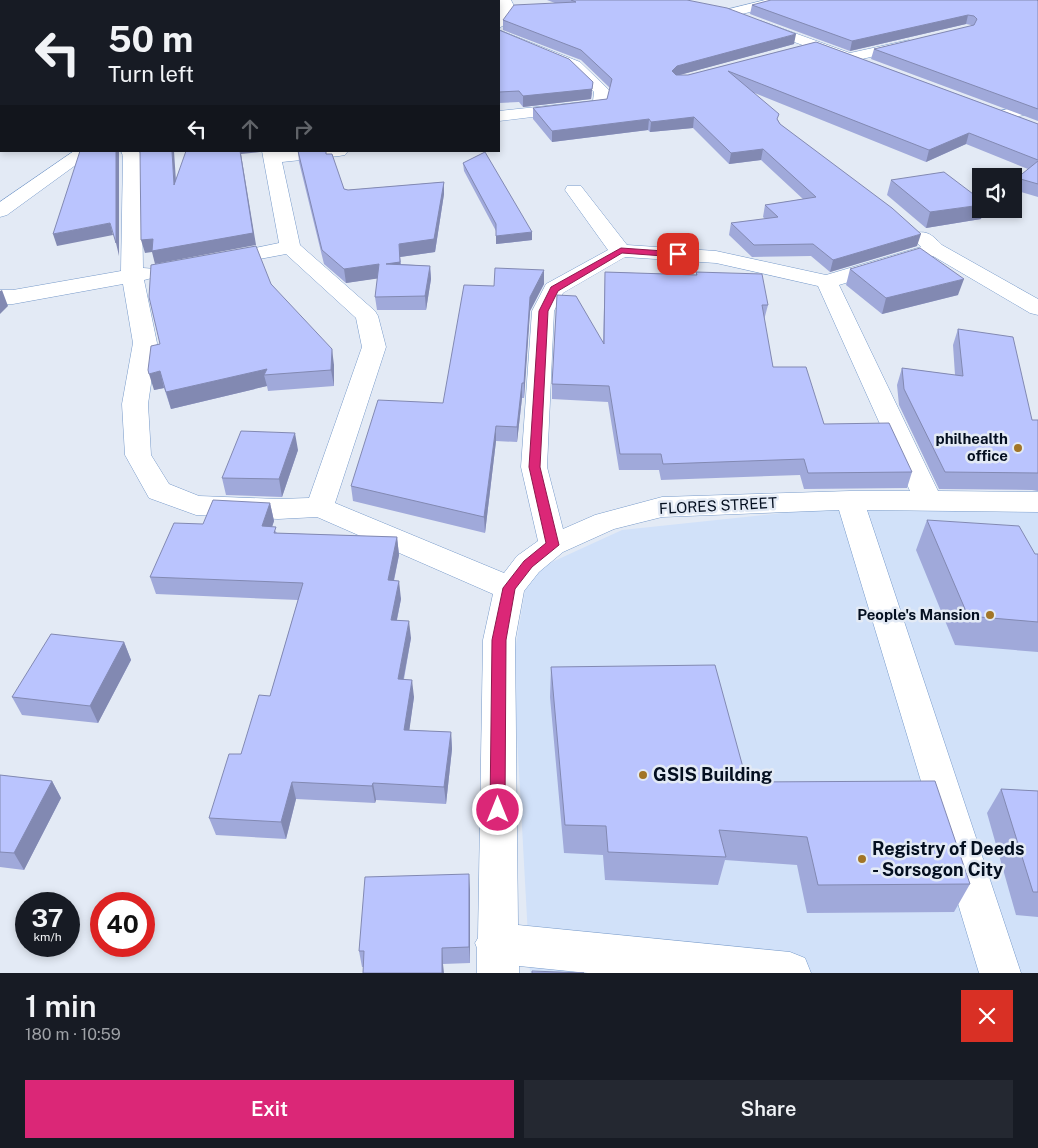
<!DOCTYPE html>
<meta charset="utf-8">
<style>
:root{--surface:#171b24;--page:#242831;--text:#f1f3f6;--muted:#9ea1a6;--accent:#db2777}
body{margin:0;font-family:"Public Sans",sans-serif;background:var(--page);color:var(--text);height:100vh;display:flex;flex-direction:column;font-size:19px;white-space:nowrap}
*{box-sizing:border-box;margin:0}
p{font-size:16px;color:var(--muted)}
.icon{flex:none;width:28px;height:28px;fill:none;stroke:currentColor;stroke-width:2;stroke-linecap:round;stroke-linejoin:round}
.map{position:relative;height:973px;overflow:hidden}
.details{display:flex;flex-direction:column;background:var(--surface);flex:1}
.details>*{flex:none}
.banner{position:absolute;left:0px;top:0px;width:500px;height:152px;box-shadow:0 2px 8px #0003;background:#171b24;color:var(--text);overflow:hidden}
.tools{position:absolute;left:972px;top:168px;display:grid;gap:10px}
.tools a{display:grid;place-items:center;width:50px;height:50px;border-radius:0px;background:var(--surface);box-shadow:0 2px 8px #0003;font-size:25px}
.speed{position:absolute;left:15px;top:892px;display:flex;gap:10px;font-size:25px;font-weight:700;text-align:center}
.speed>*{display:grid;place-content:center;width:65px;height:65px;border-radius:50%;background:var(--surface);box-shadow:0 2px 8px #0003;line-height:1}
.speed small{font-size:12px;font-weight:400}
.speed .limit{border:8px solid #d22;background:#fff;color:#111}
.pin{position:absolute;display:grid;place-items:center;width:42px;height:42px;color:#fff;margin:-21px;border-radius:10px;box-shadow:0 2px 8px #0006}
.me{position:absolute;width:55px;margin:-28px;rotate:0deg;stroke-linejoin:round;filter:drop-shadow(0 0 4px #0008)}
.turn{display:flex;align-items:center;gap:18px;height:105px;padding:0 25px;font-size:22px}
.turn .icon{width:65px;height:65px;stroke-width:2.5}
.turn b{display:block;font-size:35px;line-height:42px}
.lanes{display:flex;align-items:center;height:48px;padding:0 25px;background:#0003;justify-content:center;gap:25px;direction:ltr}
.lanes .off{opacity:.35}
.round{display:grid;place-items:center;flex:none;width:52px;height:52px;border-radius:0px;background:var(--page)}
.headline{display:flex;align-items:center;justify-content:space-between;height:85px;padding:0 25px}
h1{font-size:30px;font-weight:600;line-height:38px}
.cta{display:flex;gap:10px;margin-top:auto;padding:10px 25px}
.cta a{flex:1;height:58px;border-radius:0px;background:var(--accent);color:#fff;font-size:20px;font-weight:600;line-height:58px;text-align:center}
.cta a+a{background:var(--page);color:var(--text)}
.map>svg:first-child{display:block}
.built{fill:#d1e1f9}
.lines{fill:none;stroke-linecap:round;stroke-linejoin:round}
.minor-casing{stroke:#779aca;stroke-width:1}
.minor{fill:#fff;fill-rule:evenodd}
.wall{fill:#a0a9da}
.shaded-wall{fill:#8289b2}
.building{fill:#bac4fe;stroke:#8289b2}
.route{fill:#db2777;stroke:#8e194d}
.poi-dot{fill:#a27527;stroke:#e3eaf5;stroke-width:2}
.labels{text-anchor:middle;stroke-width:5;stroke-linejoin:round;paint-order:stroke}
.poi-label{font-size:15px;font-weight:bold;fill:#040f20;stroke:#e3eaf5;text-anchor:end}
.street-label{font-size:15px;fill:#040f20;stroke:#e3eaf5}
.near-poi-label{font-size:18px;font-weight:bold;fill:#040f20;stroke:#e3eaf5;text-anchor:start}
</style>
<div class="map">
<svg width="1038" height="973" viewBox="0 0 1038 973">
<rect width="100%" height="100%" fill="#e3eaf5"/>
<path class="built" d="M 812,510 L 1038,512 L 1038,973 L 530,973 L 513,662 L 528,573 L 622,530 Z"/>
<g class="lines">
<g class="minor-casing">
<path id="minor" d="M 449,0 L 463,0 L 464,1 L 450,1 Z
M 497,0 L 511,0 L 514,6 L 506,24 L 499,28 L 500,6 Z
M 765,0 L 788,0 L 786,3 L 730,17 L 723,13 L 725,10 Z
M 761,21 L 850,53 L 909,40 L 916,44 L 914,47 L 849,62 L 756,28 L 754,25 Z
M 499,30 L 580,62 L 610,91 L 606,108 L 499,121 L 499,111 L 593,101 L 594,92 L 570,68 L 499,39 Z
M 1038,102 L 1038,112 L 1001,120 L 995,118 L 993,115 L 995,112 Z
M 74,151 L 95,151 L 7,215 L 0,217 L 0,202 Z
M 121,151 L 139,151 L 141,156 L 143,268 L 156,269 L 160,273 L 156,277 L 144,280 L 157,343 L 148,404 L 151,455 L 169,484 L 199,496 L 278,499 L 309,498 L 362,347 L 356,318 L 286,254 L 223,266 L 216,264 L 213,260 L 216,256 L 279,243 L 262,151 L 348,151 L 345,155 L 339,156 L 282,162 L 300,245 L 375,311 L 378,316 L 386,347 L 335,503 L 504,573 L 517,556 L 538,541 L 521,467 L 532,311 L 546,284 L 608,250 L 565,190 L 567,186 L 581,186 L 627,245 L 716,251 L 826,275 L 921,247 L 912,237 L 915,233 C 928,230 933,236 942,245 L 1038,299 L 1038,315 L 1030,313 L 933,256 L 839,285 L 938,491 L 1038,492 L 1038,512 L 867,510 L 1021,973 L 979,973 L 839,510 L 662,517 L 614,529 L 563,552 L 539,572 L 524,591 L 515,640 L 518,925 L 790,952 L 805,958 L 811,973 L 588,973 L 519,966 L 519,973 L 477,973 L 477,948 L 475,943 L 478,938 L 483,640 L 493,594 L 317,517 L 278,519 L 196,515 L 149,498 L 125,455 L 122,404 L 133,343 L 123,284 L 13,304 L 0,304 L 0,290 L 13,290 L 121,271 L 123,156 ZM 625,257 L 716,263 L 818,286 L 910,491 L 850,491 L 662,497 L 595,515 L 563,529 L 547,467 L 554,311 L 563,293 Z"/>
</g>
<use href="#minor" class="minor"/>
</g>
<path class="wall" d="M 229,0 L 306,0 L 306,1 L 229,1 Z
M 547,0 L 687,0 L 794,44 L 679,75 L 688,75 L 816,42 L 1038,124 L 1038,197 L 1014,190 L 1017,178 L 1028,169 L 966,144 L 926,162 L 752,92 L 778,120 L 780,124 L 917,246 L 830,272 L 811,256 L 752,257 L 729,235 L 731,223 L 765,219 L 763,217 L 765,205 L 803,199 L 761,160 L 729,164 L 693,128 L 650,132 L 648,130 L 552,142 L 533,119 L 533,108 L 607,99 L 610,88 L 581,60 L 503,30 L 503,20 L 555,3 Z
M 1038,1 L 1038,121 L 871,59 L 874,49 L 972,26 L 971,25 L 966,24 L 850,51 L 750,14 L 752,5 Z
M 499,30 L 592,93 L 591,99 L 523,107 L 519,102 L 499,103 Z
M 298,151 L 326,154 L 344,189 L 348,190 L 444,182 L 444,194 L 435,252 L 400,257 L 401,264 L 430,266 L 431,279 L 426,310 L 377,310 L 375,297 L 378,278 L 346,283 L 324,264 L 299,162 Z
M 463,163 L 532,232 L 532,240 L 496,244 L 496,231 L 464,171 Z
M 891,180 L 981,219 L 926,228 L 887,195 Z
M 850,269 L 958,295 L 882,314 L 846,285 Z
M 605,272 L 696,275 L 696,272 L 768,305 L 764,320 L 773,367 L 824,424 L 912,472 L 907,488 L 804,489 L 800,475 L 661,480 L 659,470 L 619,470 L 608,402 L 552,399 L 552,384 L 603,342 Z
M 271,284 L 334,365 L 334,386 L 268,391 L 267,386 L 171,409 L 164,388 L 154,390 L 160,344 Z
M 544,284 L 530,311 L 524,398 L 522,398 L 517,442 L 496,441 L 485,533 L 353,501 L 351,486 L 443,403 L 494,286 Z
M 958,329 L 1032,420 L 1038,420 L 1038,491 L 1032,490 L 939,489 L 899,405 L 897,385 L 902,368 L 955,375 L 953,345 Z
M 298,450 L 282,497 L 226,495 L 222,478 Z
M 270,503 L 274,521 L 272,527 L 277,533 L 397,537 L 399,555 L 394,581 L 401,599 L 397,620 L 411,638 L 404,679 L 414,697 L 409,730 L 451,732 L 452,749 L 446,804 L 376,800 L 375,803 L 296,799 L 286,839 L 216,835 L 209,818 L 270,696 L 298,600 L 156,594 L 150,577 L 203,524 Z
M 927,520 L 1035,554 L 1038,554 L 1038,652 L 955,645 L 916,550 Z
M 124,642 L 131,660 L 98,723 L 22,715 L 12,697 Z
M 551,667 L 747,782 L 970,884 L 954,912 L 807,913 L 797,865 L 725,860 L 718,885 L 605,880 L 603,855 L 564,853 L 550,697 Z
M 0,775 L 52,781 L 61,798 L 24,870 L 0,867 Z
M 1001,789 L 1038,791 L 1038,917 L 1016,915 L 987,813 Z
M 470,890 L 470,963 L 362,967 L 359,951 Z"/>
<path class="shaded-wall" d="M 968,15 L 966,24 L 850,51 L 852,41 Z
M 796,34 L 794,44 L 676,76 L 672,71 L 677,66 Z
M 0,75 L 1,75 L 1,84 L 0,84 Z
M 593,82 L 591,99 L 523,107 L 523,96 Z
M 694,117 L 693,128 L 650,132 L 651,122 Z
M 649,119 L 648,130 L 552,142 L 552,131 Z
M 969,133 L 966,144 L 926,162 L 929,150 Z
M 763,149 L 761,160 L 729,164 L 731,153 Z
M 116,151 L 119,151 L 119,256 L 116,243 Z
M 172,151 L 174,151 L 177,197 L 174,185 Z
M 240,151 L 261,151 L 260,152 L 241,154 L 256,245 L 155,264 L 152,252 L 145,253 L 141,240 Z
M 444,182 L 444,194 L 435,252 L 400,257 L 401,275 L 386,264 Z
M 981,205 L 981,209 L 984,209 L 981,219 L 926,228 L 930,212 Z
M 110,223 L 113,235 L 57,246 L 53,234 Z
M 532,232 L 532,240 L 496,244 L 496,236 Z
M 921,234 L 917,246 L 830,272 L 833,260 Z
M 379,264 L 381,278 L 346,283 L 344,269 Z
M 430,266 L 431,279 L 426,310 L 425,296 Z
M 544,270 L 544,284 L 530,311 L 524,398 L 524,383 L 530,297 Z
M 964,279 L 958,295 L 882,314 L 886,298 Z
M 2,290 L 8,306 L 0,314 L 0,291 Z
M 332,349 L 334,365 L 334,386 L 331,370 Z
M 267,369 L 264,375 L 267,386 L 171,409 L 166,392 Z
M 160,371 L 164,388 L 154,390 L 149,374 Z
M 522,383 L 522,398 L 517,442 L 517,427 Z
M 496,426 L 496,441 L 485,533 L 484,517 Z
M 295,433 L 298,450 L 282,497 L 279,479 Z
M 270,503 L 274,521 L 266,544 L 262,526 Z
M 397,537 L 399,555 L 390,598 L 388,580 Z
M 399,581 L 401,599 L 393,638 L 391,620 Z
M 409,621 L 411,638 L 400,697 L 398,679 Z
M 124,642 L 131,660 L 98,723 L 90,706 Z
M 412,680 L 414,697 L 407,747 L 404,730 Z
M 451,732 L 452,749 L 446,804 L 444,787 Z
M 52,781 L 61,798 L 24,870 L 14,853 Z
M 292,782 L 296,799 L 286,839 L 281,822 Z
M 373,783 L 376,800 L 375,803 L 372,786 Z
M 469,874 L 470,890 L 470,963 L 469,947 Z
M 442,948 L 443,964 L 444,973 L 442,973 Z"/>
<path class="building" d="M 275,0 L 306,0 L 306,1 L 283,1 Z
M 571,0 L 687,0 L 727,8 L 796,34 L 677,66 L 672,71 L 676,75 L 688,75 L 816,42 L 1038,124 L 1038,160 L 969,133 L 929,150 L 728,71 L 779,114 L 777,119 L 780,124 L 892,208 L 921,234 L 833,260 L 813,244 L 754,245 L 731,223 L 778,217 L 765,205 L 816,197 L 763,149 L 731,153 L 694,117 L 651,122 L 649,119 L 552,131 L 533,108 L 607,99 L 612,79 L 581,50 L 503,20 L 514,5 L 576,2 Z
M 771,0 L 1037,0 L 1038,1 L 1038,109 L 874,49 L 974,25 L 977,19 L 974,16 L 968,15 L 852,41 L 752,5 Z
M 0,15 L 1,15 L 1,75 L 0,75 Z
M 499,30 L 569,59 L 593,82 L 592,89 L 523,96 L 519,91 L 499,92 Z
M 80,151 L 116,151 L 116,243 L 110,223 L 53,234 Z
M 140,151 L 172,151 L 174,185 L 186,151 L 240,151 L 253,233 L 152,251 L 153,239 L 141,240 Z
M 298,151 L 326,151 L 326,154 L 332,154 L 344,189 L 348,190 L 444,182 L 434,239 L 399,244 L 400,262 L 386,264 L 430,266 L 425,296 L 375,297 L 379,264 L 344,269 L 322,250 Z
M 485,152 L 532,232 L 496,236 L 496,224 L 463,163 Z
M 1038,161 L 1038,184 L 1017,178 Z
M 944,172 L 981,200 L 981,205 L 930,212 L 891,180 Z
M 256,246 L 271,284 L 332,349 L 331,370 L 264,375 L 267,369 L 166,392 L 160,371 L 149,374 L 148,370 L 151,346 L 160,344 L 149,297 L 151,265 Z
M 920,248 L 964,279 L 886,298 L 850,269 Z
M 495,268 L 544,270 L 530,297 L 524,383 L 522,383 L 517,427 L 496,426 L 484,517 L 351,486 L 378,400 L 443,403 L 464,285 L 494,286 Z
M 605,272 L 697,275 L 696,272 L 762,274 L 768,305 L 762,305 L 773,367 L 806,367 L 824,424 L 889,423 L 912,472 L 808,473 L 804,459 L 663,464 L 661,454 L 620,454 L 609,386 L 552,384 L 557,295 L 576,296 L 604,344 Z
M 958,329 L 1013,337 L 1032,420 L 1038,420 L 1038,473 L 945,472 L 904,389 L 902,368 L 963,376 Z
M 241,431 L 295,433 L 279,479 L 222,478 Z
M 213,500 L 270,503 L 262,526 L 276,527 L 274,533 L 397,537 L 388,580 L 399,581 L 391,620 L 409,621 L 398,679 L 412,680 L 404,730 L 451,732 L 444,787 L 373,783 L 372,786 L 292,782 L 281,822 L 209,818 L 229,754 L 241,754 L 259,695 L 270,696 L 303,583 L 150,577 L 174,523 L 203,524 Z
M 927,520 L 1019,526 L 1035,554 L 1038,554 L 1038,622 L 968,616 Z
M 51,634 L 124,642 L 90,706 L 12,697 Z
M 715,665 L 747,782 L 935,781 L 970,884 L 818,885 L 807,837 L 719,830 L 726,857 L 608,852 L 606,826 L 565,825 L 551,667 Z
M 0,775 L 52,781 L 14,853 L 0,852 Z
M 1001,789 L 1038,791 L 1038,892 L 1033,892 Z
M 469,874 L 469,947 L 442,948 L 442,973 L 363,973 L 364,951 L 359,951 L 365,877 Z
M 532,971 L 584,973 L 532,973 Z"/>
<path class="route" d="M 621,248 L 678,252 L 682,254 L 678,257 L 622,253 L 558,291 L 548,311 L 540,467 L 559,545 L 532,567 L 515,589 L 506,640 L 505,810 L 503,815 L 498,817 L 492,815 L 490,810 L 492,640 L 503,588 L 524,561 L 546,543 L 529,467 L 539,311 L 551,287 Z"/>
<g class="poi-dot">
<circle cx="1018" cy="448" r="5"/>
<circle cx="990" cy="615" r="5"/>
<circle cx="643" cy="775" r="5"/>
<circle cx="862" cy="859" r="5"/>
</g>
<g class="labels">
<g class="poi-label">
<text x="1008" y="444">philhealth<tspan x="1008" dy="17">office</tspan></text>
<text x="980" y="620">People's Mansion</text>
</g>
<g class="street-label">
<text transform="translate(718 506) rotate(-3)" y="5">FLORES STREET</text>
</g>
<g class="near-poi-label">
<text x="653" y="781">GSIS Building</text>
<text x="872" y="855">Registry of Deeds<tspan x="872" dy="21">- Sorsogon City</tspan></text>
</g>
</g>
</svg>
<div class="tools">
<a><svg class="icon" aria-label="sound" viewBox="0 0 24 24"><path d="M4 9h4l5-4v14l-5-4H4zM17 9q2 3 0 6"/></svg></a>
</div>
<div class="speed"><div>37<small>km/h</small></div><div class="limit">40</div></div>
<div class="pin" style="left:678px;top:254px;background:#d93025"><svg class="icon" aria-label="arrive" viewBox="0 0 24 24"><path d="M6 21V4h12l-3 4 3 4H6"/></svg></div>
<svg class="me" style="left:498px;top:810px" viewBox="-20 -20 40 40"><circle r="17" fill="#db2777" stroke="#fff" stroke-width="3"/><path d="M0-11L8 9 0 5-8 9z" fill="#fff"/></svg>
<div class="banner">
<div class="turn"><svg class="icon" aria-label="left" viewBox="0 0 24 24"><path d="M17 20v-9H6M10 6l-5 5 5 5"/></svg><div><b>50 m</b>Turn left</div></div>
<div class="lanes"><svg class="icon" aria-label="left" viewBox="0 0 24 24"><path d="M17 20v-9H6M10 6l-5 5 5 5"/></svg><svg class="icon off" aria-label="ahead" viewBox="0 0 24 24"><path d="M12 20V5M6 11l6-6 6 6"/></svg><svg class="icon off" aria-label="right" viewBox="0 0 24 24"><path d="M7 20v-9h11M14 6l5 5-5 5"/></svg></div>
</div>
</div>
<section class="details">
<div class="headline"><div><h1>1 min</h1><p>180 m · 10:59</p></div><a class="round" style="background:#d93025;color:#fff"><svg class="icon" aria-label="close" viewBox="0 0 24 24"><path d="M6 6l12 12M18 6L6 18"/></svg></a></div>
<div class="cta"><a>Exit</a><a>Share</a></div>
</section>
